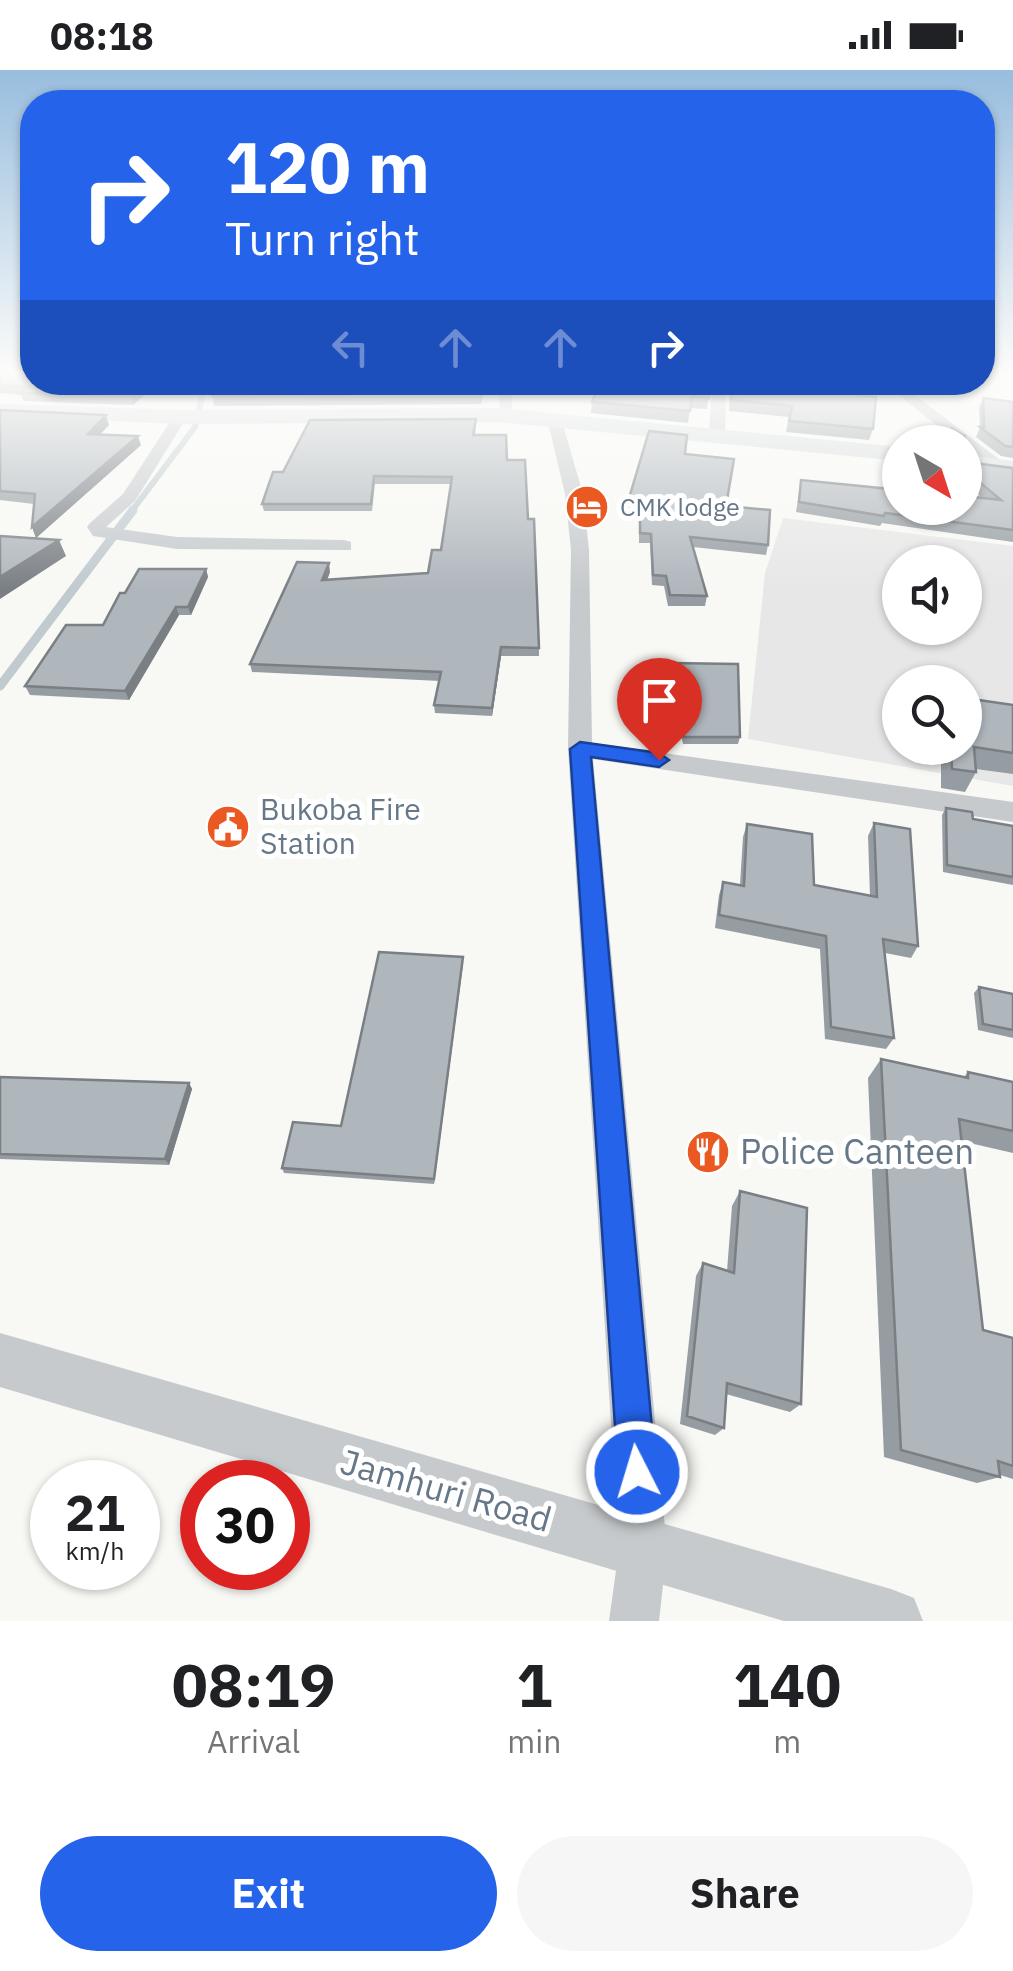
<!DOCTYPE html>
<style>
:root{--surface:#fff;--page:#f6f6f6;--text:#202124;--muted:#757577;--accent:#2563eb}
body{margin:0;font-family:"IBM Plex Sans",sans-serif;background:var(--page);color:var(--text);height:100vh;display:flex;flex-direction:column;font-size:38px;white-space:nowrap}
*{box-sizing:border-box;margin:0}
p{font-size:32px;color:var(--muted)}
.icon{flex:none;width:55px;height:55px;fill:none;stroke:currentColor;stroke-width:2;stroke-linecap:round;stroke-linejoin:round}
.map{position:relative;height:1551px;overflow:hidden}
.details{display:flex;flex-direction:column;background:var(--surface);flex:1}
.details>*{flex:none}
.guide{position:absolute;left:20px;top:20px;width:975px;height:305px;border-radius:40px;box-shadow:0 2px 8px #0004;background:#2563eb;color:#fff;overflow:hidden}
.needle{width:65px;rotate:141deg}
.tools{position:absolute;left:882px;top:355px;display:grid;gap:20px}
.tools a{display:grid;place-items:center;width:100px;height:100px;border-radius:50%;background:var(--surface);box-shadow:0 2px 8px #0004;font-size:50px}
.speed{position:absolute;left:30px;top:1390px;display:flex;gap:20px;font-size:50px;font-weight:700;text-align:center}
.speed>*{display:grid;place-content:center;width:130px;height:130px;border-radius:50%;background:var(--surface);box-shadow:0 2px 8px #0004;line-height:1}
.speed small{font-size:25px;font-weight:400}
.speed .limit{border:15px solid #d22;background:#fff;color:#111}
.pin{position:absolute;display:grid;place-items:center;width:85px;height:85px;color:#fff;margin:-102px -42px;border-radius:50% 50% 50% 0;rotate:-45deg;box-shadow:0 0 10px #0007}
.pin .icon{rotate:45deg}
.me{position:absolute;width:110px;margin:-55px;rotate:355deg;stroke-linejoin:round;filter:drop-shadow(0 0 8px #0008)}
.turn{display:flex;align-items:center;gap:35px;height:210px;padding:0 40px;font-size:45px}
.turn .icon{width:130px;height:130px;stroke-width:2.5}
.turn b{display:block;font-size:70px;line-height:85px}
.lanes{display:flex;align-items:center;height:95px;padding:0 40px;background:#0003;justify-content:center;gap:50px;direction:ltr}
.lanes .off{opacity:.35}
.eta{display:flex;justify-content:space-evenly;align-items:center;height:170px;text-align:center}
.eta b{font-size:60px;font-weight:700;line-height:70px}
.action{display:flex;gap:20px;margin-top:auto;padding:20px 40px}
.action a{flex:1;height:115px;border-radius:60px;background:var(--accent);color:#fff;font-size:40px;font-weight:700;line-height:115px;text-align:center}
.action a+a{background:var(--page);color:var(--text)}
.status{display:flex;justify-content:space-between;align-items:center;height:70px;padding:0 50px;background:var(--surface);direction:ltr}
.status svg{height:28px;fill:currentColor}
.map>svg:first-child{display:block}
.built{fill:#e6e7e6;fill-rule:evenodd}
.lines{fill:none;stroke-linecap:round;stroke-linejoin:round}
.stream-far1{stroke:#c0cacf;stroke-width:6}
.stream{stroke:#c0cacf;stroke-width:9}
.minor{fill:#c6cacd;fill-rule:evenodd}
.tertiary{fill:#c6cacd;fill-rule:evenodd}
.secondary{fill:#d6dbdf;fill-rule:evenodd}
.wall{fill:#969da2}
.shaded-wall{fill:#7a7f84}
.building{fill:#afb6bc;stroke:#7a7f84;stroke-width:2.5}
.route{fill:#2563eb;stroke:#184099;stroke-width:2.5}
.labels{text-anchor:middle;stroke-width:10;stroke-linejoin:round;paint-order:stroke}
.far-poi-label{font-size:25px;fill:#678;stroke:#fff;text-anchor:start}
.poi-label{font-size:30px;fill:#678;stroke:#fff;text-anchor:start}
.near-poi-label{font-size:35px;fill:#678;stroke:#fff;text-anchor:start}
.near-street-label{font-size:35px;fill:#678;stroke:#fff}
</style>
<div class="status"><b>08:18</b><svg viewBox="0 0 49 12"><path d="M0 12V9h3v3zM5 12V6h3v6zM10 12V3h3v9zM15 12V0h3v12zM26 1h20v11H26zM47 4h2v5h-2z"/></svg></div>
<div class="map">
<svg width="1013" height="1551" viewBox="0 0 1013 1551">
<rect width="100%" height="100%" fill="#f8f8f5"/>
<path class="built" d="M 783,448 L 1013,476 L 1013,716 L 748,669 L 765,503 ZM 900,492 L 965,492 L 965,558 L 900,558 ZM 900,612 L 965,612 L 965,678 L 900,678 Z"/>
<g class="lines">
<path class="stream-far1" d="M 131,442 L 195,357 L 202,328 L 194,312"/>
<path class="stream" d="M 0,616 L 133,440"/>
<path class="minor" d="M 497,312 L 511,312 L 513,348 L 501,345 Z
M 712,312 L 726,312 L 725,364 L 717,369 L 709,364 Z
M 882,312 L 898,312 L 1004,393 L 1004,399 L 992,399 L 965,378 L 965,372 L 958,372 Z
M 180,343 L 187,347 L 135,431 L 106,457 L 177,467 L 344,470 L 351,472 L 351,480 L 177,479 L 93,466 L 87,457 L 90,453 L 123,424 L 175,344 Z
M 554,344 L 561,348 L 583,424 L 589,480 L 592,673 L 1013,732 L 1013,752 L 593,689 L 667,1479 L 659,1551 L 609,1551 L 619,1479 L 568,679 L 571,480 L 565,424 L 547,348 Z"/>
<path class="tertiary" d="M 0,1263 L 891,1519 L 914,1528 L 923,1551 L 784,1551 L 0,1317 Z"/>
<path class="secondary" d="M 0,334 L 180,340 L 499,338 L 900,377 L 900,391 L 499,352 L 180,354 L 0,346 Z
M 965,385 L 1013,391 L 1013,405 L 965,399 Z"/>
</g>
<path class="wall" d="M 0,302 L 159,312 L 133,335 L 24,331 L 21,325 L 0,323 Z
M 485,312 L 481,334 L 214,336 L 212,325 Z
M 577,312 L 710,312 L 707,339 L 690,338 L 688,353 L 591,343 L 592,332 L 595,324 L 577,322 Z
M 730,312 L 798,312 L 798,318 L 873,359 L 869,370 L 786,362 L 789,347 L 729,341 Z
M 983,328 L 1013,332 L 1013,388 L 1001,386 L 976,367 L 980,357 L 979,338 Z
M 0,340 L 109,355 L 100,364 L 141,375 L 36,468 L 32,457 L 34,434 L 0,430 Z
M 476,356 L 475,365 L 507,390 L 528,449 L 539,578 L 539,586 L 501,586 L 492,646 L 435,643 L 434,635 L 440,611 L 252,602 L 250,594 L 330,502 L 327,510 L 428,503 L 441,480 L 451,414 L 375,414 L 372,441 L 264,441 L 262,434 Z
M 952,359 L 965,366 L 966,392 L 1013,398 L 1013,472 L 882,453 L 880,456 L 796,442 L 801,410 L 900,420 L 900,438 L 965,438 L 965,426 L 982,428 L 965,413 L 965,372 L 948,372 L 948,369 Z
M 685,384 L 726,436 L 768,475 L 766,485 L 693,477 L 707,526 L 705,536 L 668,536 L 664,516 L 652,515 L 650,473 L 639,473 L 639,445 L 626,444 L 627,435 Z
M 206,499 L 208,507 L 191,545 L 179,545 L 129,630 L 30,625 L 25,616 L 103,555 L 125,523 Z
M 669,593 L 740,667 L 738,674 L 683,674 L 668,600 Z
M 1013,635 L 1013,704 L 976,699 L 976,702 L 965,722 L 941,718 L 941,694 L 910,689 L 909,678 L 965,678 Z
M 946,738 L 973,749 L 1013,756 L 1013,815 L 943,802 L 942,745 Z
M 874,753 L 918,876 L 911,888 L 885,883 L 894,968 L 886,979 L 825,969 L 820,879 L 715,858 L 719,825 L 723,812 L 740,815 L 743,767 L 747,754 L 814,815 L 870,826 L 868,766 Z
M 463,893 L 434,1114 L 284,1103 L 282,1098 L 341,1056 Z
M 979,917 L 1013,924 L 1013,968 L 978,960 L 974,923 Z
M 881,989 L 964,1007 L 968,1002 L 1013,1012 L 1013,1083 L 961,1071 L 983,1260 L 1013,1268 L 1013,1409 L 1000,1405 L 1000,1407 L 977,1413 L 884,1387 L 868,1008 Z
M 0,1007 L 189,1013 L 192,1019 L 169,1095 L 0,1089 Z
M 740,1121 L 801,1334 L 790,1342 L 726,1324 L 724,1358 L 715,1365 L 680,1354 L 696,1206 L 703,1193 L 727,1201 L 732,1136 Z"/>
<path class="shaded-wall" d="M 147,312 L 159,312 L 133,335 L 130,326 Z
M 482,312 L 485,312 L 481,334 L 480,323 Z
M 106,345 L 109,355 L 92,373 L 88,364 Z
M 138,366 L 141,375 L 36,468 L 32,457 Z
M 59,470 L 66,486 L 0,529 L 0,507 Z
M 329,493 L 330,502 L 324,518 L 322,510 Z
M 206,499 L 208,507 L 191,545 L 188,537 Z
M 176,537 L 179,545 L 129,630 L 125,621 Z
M 501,577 L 501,586 L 492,646 L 492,638 Z
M 463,887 L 463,893 L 434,1114 L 434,1109 Z
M 189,1013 L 192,1019 L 169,1095 L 165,1089 Z"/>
<path class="building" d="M 0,302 L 32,302 L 32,312 L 147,312 L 130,326 L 21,323 L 29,317 L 0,315 Z
M 212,312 L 482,312 L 480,323 L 212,325 Z
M 596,312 L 710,312 L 709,328 L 692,326 L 690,341 L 592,332 L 599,313 Z
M 732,312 L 798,312 L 798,318 L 876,327 L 873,359 L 789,351 L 792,336 L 731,330 Z
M 983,328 L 1013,332 L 1013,377 L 1005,376 L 980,357 L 984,357 Z
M 0,340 L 106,345 L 88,364 L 138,366 L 32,457 L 35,424 L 0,421 Z
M 476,349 L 473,365 L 506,365 L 507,390 L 525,390 L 528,449 L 534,449 L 539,578 L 501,577 L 492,638 L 434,635 L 441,602 L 250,594 L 297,492 L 329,493 L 322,510 L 428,503 L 432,480 L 441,480 L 452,407 L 374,406 L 371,434 L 262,434 L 273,402 L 283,402 L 310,350 Z
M 952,359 L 965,366 L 966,392 L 1013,398 L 1013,460 L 885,443 L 884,446 L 799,432 L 801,410 L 900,420 L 900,438 L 965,438 L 965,426 L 1001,430 L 965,400 L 965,372 L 953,372 Z
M 649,361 L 687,365 L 685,384 L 734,389 L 726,436 L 770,440 L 768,475 L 690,467 L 707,526 L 670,525 L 666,506 L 653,505 L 651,464 L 640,463 L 640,435 L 627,435 Z
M 0,466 L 59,470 L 0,507 Z
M 139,499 L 206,499 L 188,537 L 176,537 L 125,621 L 25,616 L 66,555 L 103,555 L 120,523 L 125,523 Z
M 669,593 L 738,594 L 740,667 L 684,667 Z
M 965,628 L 1013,635 L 1013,683 L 974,677 L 976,702 L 952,699 L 951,678 L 965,678 Z
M 946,738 L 972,742 L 973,749 L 1013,756 L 1013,807 L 947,795 Z
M 874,753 L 910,759 L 918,876 L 883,869 L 894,968 L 831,957 L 826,866 L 719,845 L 723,812 L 744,816 L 747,754 L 812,764 L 814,815 L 877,827 Z
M 379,882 L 463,887 L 434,1109 L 282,1098 L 293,1052 L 341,1056 Z
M 979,917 L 1013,924 L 1013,960 L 983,954 Z
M 881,989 L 968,1008 L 968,1002 L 1013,1012 L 1013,1061 L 959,1049 L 983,1260 L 1013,1268 L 1013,1396 L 998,1391 L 1000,1407 L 901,1380 Z
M 0,1007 L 189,1013 L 165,1089 L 0,1084 Z
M 740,1121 L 807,1138 L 801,1334 L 727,1313 L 724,1358 L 687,1346 L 703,1193 L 734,1203 Z"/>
<linearGradient id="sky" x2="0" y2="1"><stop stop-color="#98bdde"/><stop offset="0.58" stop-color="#fcfcfa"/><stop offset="1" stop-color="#fcfcfa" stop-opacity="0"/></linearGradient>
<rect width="1013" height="520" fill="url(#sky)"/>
<path class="route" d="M 580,672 L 659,683 L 669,690 L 659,697 L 591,687 L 656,1402 L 650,1416 L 637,1421 L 624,1416 L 618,1402 L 570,679 Z"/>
<defs>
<g id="hotel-disc" transform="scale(2.25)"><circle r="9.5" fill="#eb5922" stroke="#fff"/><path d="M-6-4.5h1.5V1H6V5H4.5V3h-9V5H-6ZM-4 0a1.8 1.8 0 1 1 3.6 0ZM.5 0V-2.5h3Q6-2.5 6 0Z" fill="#fff"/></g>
<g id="civic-disc" transform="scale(2.25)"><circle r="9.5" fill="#eb5922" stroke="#fff"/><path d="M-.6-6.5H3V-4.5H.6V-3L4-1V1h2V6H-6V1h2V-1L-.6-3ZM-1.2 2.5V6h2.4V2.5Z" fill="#fff"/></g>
<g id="restaurant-disc" transform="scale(2.25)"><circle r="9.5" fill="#eb5922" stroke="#fff"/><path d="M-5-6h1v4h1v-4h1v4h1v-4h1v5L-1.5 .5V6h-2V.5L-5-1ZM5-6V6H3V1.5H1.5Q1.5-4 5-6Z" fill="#fff"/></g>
</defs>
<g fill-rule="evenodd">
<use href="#hotel-disc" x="587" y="437"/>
<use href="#civic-disc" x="228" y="757"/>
<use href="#restaurant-disc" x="708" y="1082"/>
</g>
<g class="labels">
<g class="far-poi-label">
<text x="620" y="446">CMK lodge</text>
</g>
<g class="poi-label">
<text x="260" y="750">Bukoba Fire<tspan x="260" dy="34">Station</tspan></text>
</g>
<g class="near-poi-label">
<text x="740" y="1094">Police Canteen</text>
</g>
<g class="near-street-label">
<text transform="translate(446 1421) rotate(16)" y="12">Jamhuri Road</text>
</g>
</g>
</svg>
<div class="tools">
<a><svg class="needle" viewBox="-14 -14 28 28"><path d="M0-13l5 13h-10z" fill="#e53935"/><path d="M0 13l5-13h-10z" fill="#757577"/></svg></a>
<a><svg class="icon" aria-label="sound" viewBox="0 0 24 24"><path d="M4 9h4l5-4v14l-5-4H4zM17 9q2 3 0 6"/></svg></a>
<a><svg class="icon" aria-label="search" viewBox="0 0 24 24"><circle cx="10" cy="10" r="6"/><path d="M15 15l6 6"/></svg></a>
</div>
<div class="speed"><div>21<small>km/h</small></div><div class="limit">30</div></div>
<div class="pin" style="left:659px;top:690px;background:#d93025"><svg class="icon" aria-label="arrive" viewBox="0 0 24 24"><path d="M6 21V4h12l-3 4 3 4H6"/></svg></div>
<svg class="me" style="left:637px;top:1402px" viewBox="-20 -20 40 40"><circle r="17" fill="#2563eb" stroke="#fff" stroke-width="3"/><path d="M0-11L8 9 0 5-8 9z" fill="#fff"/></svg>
<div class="guide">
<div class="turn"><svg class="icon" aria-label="right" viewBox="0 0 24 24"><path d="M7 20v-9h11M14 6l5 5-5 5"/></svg><div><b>120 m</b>Turn right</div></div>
<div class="lanes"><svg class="icon off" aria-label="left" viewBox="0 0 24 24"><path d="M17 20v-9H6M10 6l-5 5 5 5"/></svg><svg class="icon off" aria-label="ahead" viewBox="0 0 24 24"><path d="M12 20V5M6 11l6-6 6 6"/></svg><svg class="icon off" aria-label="ahead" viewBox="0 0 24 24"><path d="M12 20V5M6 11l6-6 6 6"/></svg><svg class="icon" aria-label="right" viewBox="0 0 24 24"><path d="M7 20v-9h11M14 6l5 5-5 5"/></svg></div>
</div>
</div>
<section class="details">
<div class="eta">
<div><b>08:19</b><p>Arrival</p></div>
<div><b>1</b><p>min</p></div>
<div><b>140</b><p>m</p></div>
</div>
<div class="action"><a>Exit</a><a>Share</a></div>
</section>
